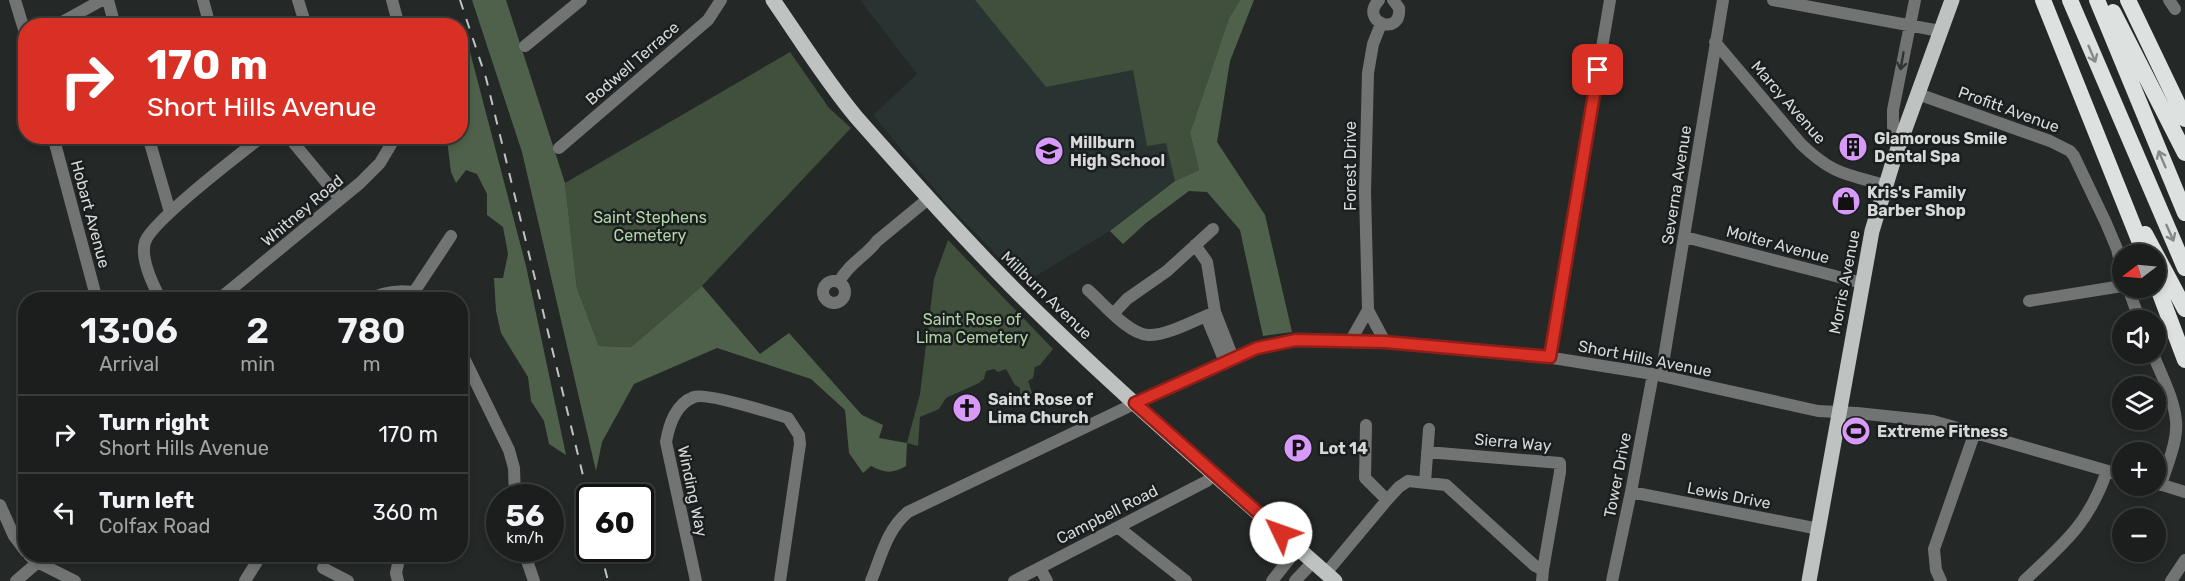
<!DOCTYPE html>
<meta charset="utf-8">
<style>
:root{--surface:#1b1e1d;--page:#282b2a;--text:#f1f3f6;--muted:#a0a2a4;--line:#393c3b}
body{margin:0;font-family:Rubik,sans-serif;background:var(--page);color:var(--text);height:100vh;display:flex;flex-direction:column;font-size:22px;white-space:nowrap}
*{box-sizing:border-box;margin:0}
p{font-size:20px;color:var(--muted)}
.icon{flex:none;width:33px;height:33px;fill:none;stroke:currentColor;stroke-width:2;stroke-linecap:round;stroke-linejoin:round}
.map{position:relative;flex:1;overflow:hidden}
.sheet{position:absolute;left:18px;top:292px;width:450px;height:270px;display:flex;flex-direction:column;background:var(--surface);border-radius:24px;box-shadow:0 3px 9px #0003,0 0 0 2px var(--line)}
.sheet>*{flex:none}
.guide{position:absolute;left:18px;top:18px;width:450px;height:126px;border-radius:24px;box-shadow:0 3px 9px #0003,0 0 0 2px var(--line);background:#d93025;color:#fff;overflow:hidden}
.needle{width:39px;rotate:254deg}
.tools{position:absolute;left:2112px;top:244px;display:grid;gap:12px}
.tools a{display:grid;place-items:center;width:54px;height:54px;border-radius:50%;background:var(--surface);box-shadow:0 3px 9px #0003,0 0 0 2px var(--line);font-size:30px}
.speed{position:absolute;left:486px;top:484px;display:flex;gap:12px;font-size:30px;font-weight:700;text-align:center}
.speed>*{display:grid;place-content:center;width:78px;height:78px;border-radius:50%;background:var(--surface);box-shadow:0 3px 9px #0003,0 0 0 2px var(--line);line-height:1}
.speed small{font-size:15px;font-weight:400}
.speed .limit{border:3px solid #111;border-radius:9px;background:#fff;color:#111}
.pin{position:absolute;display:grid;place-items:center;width:51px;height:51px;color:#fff;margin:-26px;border-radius:12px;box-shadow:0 3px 9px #0006}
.me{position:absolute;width:66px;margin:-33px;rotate:312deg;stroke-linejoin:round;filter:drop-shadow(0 0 4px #0008)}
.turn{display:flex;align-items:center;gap:21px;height:126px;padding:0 30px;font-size:27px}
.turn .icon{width:78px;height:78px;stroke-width:2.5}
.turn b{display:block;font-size:42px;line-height:51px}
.eta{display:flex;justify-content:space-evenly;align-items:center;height:102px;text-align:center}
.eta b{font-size:36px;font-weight:600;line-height:42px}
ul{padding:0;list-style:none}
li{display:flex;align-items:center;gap:18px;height:78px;padding:0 30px;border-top:2px solid var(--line)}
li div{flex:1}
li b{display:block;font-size:22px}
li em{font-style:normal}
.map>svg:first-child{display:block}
.built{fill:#293332}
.green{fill:#40503c}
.forest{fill:#4f614a}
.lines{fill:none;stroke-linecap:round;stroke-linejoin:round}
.minor{stroke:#727473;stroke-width:12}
.major{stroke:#bec2c0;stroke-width:15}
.highway{stroke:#dde1df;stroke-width:16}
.rail{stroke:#c1c3c3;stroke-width:2;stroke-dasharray:10 10;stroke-linecap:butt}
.oneway{stroke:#858988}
.oneway2{stroke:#303433}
.route-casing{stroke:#8d1f18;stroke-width:15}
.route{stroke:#d93025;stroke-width:10}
.labels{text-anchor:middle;stroke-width:5;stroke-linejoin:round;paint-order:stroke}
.street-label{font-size:16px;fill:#d7d9d9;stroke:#1a1e1e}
.poi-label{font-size:16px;font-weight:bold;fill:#d7d9d9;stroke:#1a1e1e;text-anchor:start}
.park-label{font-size:16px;fill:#b3d6a9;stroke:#1a1e1e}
</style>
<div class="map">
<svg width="2185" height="581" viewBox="0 0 2185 581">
<rect width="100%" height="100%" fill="#242827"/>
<path class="built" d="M 860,0 L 1240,0 L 1229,18 L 1199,170 L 1175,181 L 1110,231 L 1024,283 L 946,203 L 873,115 L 917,74 Z"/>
<path class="green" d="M 975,0 L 1240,0 L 1229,18 L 1190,133 L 1199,170 L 1175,181 L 1166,143 L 1147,146 L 1133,70 L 1046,87 Z
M 790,52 L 829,108 L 851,128 L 702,286 L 631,347 L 599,346 L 577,288 L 565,183 Z
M 948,240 L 1053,349 L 1040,365 L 1035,367 L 1033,378 L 1028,381 L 1032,393 L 1020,400 L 1020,388 L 1015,385 L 1006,369 L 998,372 L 994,369 L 986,371 L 984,379 L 979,383 L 946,398 L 939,409 L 920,417 L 918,446 L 907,443 L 920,394 L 934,279 Z"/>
<path class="forest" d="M 472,0 L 506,0 L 565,183 L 577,288 L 599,346 L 631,347 L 702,286 L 760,354 L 789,333 L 862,415 L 883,425 L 879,438 L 907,443 L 906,466 C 892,474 885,473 871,466 L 863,473 L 849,453 L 845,410 L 811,379 L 717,348 L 634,384 L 602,442 L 596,471 L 522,152 Z
M 1240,0 L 1254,0 L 1230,61 L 1217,142 L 1265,215 L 1292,332 L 1263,336 L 1240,230 L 1207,192 L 1189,191 L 1146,223 L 1123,244 L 1110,231 L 1175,181 L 1199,170 L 1190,133 L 1229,18 Z
M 469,48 L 526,266 L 566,455 L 549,444 L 544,421 L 531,401 L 528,377 L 501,333 L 496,311 L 494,278 L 503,278 L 508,254 L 503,227 L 487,215 L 487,194 L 477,174 L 466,170 L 456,183 L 451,172 L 447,140 L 448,137 L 460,136 L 461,61 Z"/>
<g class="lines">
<path class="minor" d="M 15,0 L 26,36
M 108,0 L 115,26
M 203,0 L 210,26
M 298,0 L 306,26
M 392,0 L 399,26
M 1379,0 C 1358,22 1402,38 1399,8 L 1393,0
M 1773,0 L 1940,31
M 2169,0 L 2175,9
M 55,26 L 102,0
M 1715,42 L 1801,144 C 1832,174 1845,174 1885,185
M 525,46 L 581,0
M 1918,94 L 2050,141 L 2070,151 L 2074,156 L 2106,223 L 2117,249 L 2122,271
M 53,136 L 97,300
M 148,136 L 170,212
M 288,136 L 340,199
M 1900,144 L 1893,127 L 1893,110 L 1915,0
M 559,148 L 708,20 L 721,0
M 1685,237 L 1862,283
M 1195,245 L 1207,262 L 1215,312 L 1233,358
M823 292a11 11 0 1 1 22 0a11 11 0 1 1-22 0Z
M 839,282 C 848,264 866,256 877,241 L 928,199
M 2128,288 L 2140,321
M 1088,290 C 1103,303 1128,334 1148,335 C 1167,336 1197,319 1215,312
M 414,292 L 451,236
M 161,300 C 153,285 140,259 145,242 C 152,221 241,153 263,136
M 218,300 L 360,183 L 380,163 L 396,136
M 367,300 C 387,290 412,287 432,300
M 2029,301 L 2122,286
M 1368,310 L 1385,342
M 1114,313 L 1127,299 L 1167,271 L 1213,229
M 1206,316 L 1225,362
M 1351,340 L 1368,310 L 1365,192 L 1368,73 L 1373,44 L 1381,24
M 460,350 L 509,450 L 514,468 L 515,498
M 2153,354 C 2161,375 2174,398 2176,421 C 2178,441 2167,465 2161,485
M 1550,357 L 1610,0
M 1661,376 L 1723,0
M 1366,425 L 1365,478 L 1387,500
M 1427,452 L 1560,463 L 1560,472 L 1543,570
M 1425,482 L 1429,429
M 2156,483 L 2185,492
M 1631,492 L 1819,529
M 0,505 L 14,536 L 26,552
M 1119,528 L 1186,581
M 523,549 L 534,581
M 29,555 L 35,561 L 75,581
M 323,568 L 348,581
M 1040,568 L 1047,581
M 1326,573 L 1387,500 L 1399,487 L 1408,481 L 1446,485 L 1535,566 L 1543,570 L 1542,581
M 16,581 L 38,562
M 245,581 L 261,555
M 398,581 L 396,573 L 400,555
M 696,581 L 666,442 C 669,425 675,404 694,397 C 705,392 772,413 788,418 L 799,435 L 800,444 L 780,581
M 871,581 C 881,557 887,529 908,512 L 1188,378 L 1257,348 L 1296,340 L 1385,342 L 1534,355 L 1653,374 L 1818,411 L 1857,413 L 1933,421 L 2122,475
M 1014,581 L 1207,481 L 1213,473
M 1272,581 L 1298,548
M 1295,581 L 1313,562
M 1612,581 L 1631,492 L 1653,374
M 1941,581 L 1936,570 L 1934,549 L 1975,432
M 2024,581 C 2064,543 2088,525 2107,471
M 2171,581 L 2185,560"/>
<path class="major" d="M 773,0 C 800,39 826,81 857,118 C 911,179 965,240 1023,298 C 1123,397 1230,488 1335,581
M 1809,581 L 1872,231 L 1893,162 L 1952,0"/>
<path class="highway" d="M 2043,0 L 2145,255
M 2070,0 L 2185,268
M 2097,0 L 2185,213
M 2128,0 L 2185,119
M 2113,12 L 2185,153
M 2145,234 L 2185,309
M 2156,283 L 2185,360"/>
<path class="rail" d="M 460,0 L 486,78 L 590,504
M 600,549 L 608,581"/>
</g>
<defs><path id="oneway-shaft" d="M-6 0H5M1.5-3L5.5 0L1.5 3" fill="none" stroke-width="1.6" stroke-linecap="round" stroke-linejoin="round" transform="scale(1.5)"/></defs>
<g class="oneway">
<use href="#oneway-shaft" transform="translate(2092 54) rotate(67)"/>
<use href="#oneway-shaft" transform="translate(2162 159) rotate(-113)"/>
<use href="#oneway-shaft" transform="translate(2170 233) rotate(66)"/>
</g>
<use class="oneway2" href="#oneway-shaft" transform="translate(1902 61) rotate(100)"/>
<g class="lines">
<g class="route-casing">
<path id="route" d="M 1281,533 L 1135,403 L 1257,348 L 1296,340 L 1385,342 L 1550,357 L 1598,70"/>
</g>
<use href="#route" class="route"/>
</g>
<defs>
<g id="building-disc" transform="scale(1.5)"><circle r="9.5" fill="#d89af8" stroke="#1a1e1e"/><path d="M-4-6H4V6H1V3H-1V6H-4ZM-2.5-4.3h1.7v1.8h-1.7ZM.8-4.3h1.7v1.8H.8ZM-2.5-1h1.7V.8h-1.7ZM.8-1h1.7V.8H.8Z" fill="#111"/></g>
<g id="school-disc" transform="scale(1.5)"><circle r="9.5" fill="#d89af8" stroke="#1a1e1e"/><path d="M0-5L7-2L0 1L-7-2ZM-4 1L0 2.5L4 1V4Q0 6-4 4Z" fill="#111"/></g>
<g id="shop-disc" transform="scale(1.5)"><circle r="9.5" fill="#d89af8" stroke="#1a1e1e"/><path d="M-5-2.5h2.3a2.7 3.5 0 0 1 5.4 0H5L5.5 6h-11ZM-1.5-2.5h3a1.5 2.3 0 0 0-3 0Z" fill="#111"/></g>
<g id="church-disc" transform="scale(1.5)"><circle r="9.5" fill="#d89af8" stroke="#1a1e1e"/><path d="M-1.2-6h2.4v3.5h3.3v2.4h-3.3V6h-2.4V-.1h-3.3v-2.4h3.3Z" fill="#111"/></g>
<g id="stadium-disc" transform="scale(1.5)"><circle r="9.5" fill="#d89af8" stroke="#1a1e1e"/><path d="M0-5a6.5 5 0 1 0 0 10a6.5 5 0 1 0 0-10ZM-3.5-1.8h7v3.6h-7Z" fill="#111"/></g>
<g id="parking-disc" transform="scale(1.5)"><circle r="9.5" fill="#d89af8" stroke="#1a1e1e"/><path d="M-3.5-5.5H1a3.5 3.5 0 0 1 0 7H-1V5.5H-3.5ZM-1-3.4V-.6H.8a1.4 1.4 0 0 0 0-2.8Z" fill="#111"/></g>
</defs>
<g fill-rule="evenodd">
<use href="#building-disc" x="1853" y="147"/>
<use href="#school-disc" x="1049" y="151"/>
<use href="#shop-disc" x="1846" y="201"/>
<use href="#church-disc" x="967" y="408"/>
<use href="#stadium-disc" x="1856" y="431"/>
<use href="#parking-disc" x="1298" y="448"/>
</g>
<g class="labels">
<g class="street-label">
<text transform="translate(632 63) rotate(-41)" y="6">Bodwell Terrace</text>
<text transform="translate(1789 102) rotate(49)" y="6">Marcy Avenue</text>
<text transform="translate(2009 109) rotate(20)" y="6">Profitt Avenue</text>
<text transform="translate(1350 166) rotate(-90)" y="6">Forest Drive</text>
<text transform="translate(1676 185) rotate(-81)" y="6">Severna Avenue</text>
<text transform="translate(302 210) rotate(-40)" y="6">Whitney Road</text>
<text transform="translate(91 214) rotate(75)" y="6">Hobart Avenue</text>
<text transform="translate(1778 244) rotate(15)" y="6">Molter Avenue</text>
<text transform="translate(1844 282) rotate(-79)" y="6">Morris Avenue</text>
<text transform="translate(1047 295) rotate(44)" y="6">Millburn Avenue</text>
<text transform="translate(1645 358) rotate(11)" y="6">Short Hills Avenue</text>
<text transform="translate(1513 442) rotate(5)" y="6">Sierra Way</text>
<text transform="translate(1617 475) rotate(-79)" y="6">Tower Drive</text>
<text transform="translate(693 491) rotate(78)" y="6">Winding Way</text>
<text transform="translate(1729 495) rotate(11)" y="6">Lewis Drive</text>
<text transform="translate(1107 514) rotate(-27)" y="6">Campbell Road</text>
</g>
<g class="poi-label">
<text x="1874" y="144">Glamorous Smile<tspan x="1874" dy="18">Dental Spa</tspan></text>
<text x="1070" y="148">Millburn<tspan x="1070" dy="18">High School</tspan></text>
<text x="1867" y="198">Kris's Family<tspan x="1867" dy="18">Barber Shop</tspan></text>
<text x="988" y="405">Saint Rose of<tspan x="988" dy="18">Lima Church</tspan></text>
<text x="1877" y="437">Extreme Fitness</text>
<text x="1319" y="454">Lot 14</text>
</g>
<g class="park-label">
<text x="650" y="223">Saint Stephens<tspan x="650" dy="18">Cemetery</tspan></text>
<text x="972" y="325">Saint Rose of<tspan x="972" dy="18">Lima Cemetery</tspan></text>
</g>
</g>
</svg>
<div class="tools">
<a><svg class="needle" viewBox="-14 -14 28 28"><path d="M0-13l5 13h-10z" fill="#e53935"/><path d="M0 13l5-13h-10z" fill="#a0a2a4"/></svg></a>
<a><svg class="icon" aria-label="sound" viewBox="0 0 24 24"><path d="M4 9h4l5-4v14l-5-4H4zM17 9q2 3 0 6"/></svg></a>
<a><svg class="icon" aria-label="layers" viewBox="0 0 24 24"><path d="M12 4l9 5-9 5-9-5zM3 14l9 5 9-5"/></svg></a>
<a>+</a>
<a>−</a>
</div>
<div class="speed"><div>56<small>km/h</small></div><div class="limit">60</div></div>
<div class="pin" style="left:1598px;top:70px;background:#d93025"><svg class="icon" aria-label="arrive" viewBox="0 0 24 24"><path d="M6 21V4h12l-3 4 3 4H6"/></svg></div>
<svg class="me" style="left:1281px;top:533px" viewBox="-20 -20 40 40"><circle r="19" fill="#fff"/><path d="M0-13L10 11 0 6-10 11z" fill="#d93025"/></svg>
<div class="guide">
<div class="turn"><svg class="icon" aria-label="right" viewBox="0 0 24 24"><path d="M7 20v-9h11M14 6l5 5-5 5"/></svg><div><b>170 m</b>Short Hills Avenue</div></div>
</div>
<section class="sheet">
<div class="eta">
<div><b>13:06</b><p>Arrival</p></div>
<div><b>2</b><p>min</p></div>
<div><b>780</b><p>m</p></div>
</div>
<ul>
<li><svg class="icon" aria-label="right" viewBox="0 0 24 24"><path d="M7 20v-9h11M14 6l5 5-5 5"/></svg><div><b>Turn right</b><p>Short Hills Avenue</p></div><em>170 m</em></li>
<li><svg class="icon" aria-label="left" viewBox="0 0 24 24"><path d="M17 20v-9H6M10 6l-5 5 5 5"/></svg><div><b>Turn left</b><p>Colfax Road</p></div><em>360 m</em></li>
</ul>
</section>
</div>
